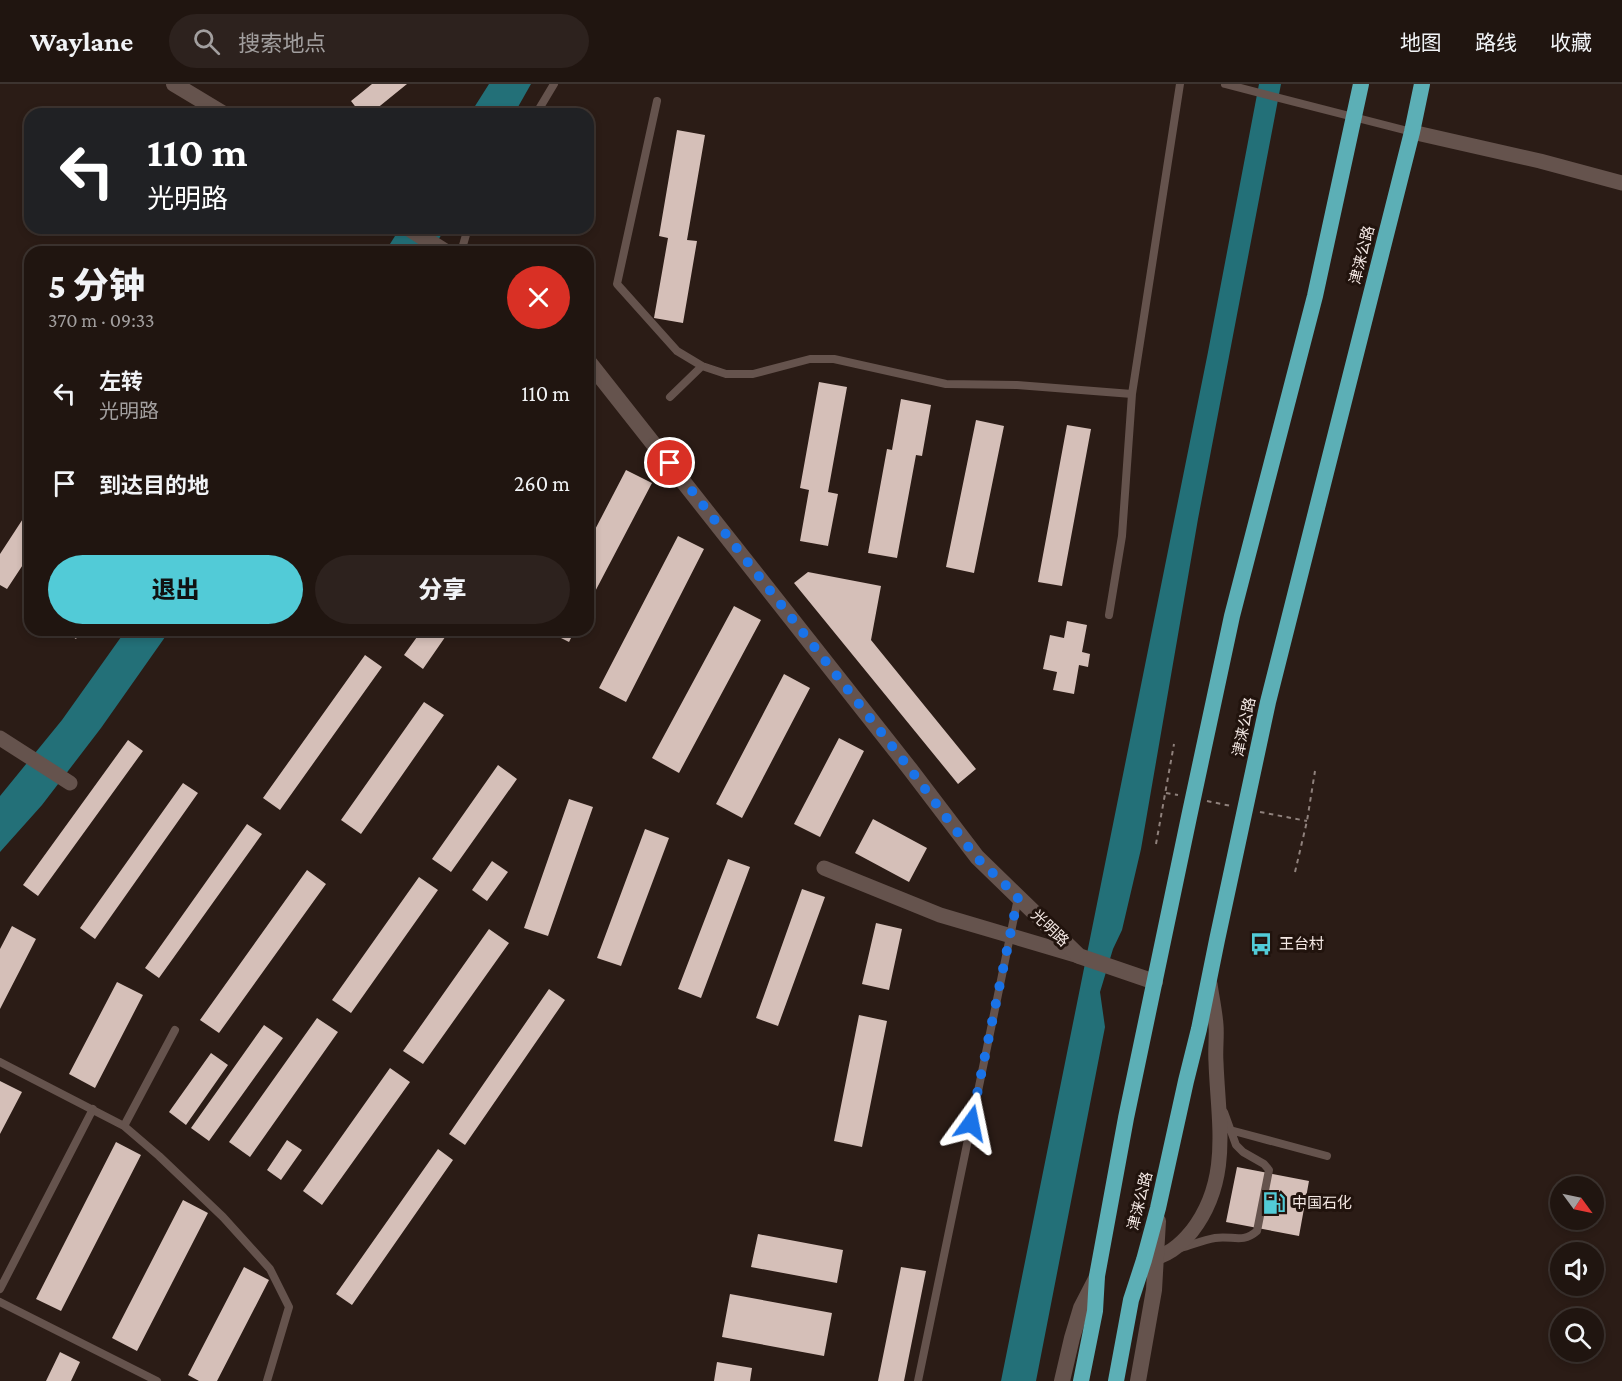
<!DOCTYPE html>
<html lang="zh">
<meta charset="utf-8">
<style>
:root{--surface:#201510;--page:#2d221e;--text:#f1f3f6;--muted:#a29f9f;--line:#3d3430;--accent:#52cbd7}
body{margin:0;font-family:"Crimson Pro","Noto Sans SC",serif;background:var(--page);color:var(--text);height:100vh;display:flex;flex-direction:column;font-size:22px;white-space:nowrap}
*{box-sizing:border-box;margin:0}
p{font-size:20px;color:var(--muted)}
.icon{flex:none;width:33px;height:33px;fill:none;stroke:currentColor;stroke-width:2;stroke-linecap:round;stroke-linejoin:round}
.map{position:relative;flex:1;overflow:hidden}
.panel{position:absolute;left:24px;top:162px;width:570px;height:390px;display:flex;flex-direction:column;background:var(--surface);border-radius:18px;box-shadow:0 3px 9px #0003,0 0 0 2px var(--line)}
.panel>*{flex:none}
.hud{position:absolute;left:24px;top:24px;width:570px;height:126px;border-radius:18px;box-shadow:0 3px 9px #0003,0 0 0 2px var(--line);background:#202124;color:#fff;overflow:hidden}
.needle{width:39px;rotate:123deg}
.controls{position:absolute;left:1550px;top:1092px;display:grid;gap:12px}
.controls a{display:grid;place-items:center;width:54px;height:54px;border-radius:50%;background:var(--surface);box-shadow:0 3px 9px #0003,0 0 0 2px var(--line);font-size:30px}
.pin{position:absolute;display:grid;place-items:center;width:51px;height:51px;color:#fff;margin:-26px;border:3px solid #fff;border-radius:50%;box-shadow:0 2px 6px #0007}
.me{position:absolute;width:66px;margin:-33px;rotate:12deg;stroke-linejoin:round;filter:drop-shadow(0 0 4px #0008)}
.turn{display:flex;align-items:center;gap:21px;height:126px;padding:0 24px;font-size:27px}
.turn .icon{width:78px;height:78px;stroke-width:2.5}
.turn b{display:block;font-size:42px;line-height:51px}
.round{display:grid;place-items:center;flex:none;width:63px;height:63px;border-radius:32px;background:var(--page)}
.headline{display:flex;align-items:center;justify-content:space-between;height:102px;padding:0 24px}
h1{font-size:36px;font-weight:800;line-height:45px}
.action{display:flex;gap:12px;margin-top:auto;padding:12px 24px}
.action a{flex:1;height:69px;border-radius:36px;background:var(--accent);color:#111;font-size:24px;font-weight:800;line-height:69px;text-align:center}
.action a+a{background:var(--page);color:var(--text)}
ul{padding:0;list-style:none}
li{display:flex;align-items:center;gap:18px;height:90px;padding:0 24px}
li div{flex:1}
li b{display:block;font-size:22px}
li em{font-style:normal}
header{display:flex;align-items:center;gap:36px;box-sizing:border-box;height:84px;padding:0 30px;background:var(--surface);border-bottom:2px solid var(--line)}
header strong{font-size:28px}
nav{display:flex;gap:33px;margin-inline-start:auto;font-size:21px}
.search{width:420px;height:54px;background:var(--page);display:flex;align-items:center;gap:15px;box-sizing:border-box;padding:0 21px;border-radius:33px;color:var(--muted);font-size:22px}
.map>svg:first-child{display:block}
.water{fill:#237078}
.building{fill:#d5bfb8}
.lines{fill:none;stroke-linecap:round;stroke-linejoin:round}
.path{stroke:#8f817c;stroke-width:2;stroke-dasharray:4.5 4.5;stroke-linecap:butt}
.service{stroke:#65534d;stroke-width:8}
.minor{stroke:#65534d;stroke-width:15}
.tertiary{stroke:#65534d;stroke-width:16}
.trunk{stroke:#5cafb6;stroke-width:16}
.route{stroke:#1a73e8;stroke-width:10;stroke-dasharray:0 18}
.labels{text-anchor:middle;stroke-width:6;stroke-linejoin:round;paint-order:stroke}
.street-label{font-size:15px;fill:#f4e8e4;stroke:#21130d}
.poi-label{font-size:15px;fill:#f4e8e4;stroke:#21130d;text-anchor:start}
</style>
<header>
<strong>Waylane</strong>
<div class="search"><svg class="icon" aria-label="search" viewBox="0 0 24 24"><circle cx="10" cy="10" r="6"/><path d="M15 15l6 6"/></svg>搜索地点</div>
<nav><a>地图</a><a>路线</a><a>收藏</a></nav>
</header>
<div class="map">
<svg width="1622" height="1297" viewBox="0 0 1622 1297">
<rect width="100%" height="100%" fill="#2b1c16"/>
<path class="water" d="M 489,0 L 531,0 L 514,30 L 470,30 Z
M 1259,0 L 1281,0 L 1198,435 L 1141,765 L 1122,846 L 1113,865 L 1100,908 L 1105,943 L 1036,1297 L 1001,1297 L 1208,268 Z
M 400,144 L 446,144 L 430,168 L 385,168 Z
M 126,546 L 170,546 L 101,644 L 42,721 L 0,768 L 0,712 L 62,636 Z"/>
<path class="building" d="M 372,0 L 407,0 L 370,30 L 361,30 L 351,17 Z
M 677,46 L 705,51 L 687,156 L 697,157 L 683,239 L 654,234 L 668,154 L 659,152 Z
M 819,298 L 847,303 L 828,408 L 838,410 L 828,462 L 800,457 L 809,406 L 800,404 Z
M 901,315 L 931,321 L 922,372 L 916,371 L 897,474 L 868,469 L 887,365 L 892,366 Z
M 588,332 L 596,338 L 588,349 Z
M 976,336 L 1004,342 L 974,489 L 946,483 Z
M 1067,341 L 1091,345 L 1062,502 L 1038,498 Z
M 626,386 L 652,399 L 588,521 L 588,459 Z
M 30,424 L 30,470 L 7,505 L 0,501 L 0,470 Z
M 678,452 L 704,465 L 626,618 L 599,604 Z
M 808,488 L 881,502 L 871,556 L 976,685 L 958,700 L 794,499 Z
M 734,522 L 761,536 L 679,689 L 652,674 Z
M 1067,537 L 1087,541 L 1082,568 L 1090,570 L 1088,583 L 1079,581 L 1074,610 L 1053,606 L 1057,588 L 1043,585 L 1050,551 L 1064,554 Z
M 62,546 L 82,546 L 76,555 Z
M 422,546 L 450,546 L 423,585 L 404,571 Z
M 545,546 L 575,546 L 569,558 Z
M 365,571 L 382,583 L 280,726 L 263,714 Z
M 784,590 L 810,604 L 742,734 L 716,720 Z
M 424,618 L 444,631 L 361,750 L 341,736 Z
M 839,654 L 864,667 L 820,753 L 794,740 Z
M 128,656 L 143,667 L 38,812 L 23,801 Z
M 498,681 L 517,695 L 451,788 L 432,775 Z
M 183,699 L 198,709 L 95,855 L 80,844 Z
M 569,715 L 593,723 L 548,852 L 524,844 Z
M 873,735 L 927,764 L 909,798 L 855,769 Z
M 247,740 L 262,750 L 159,894 L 145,884 Z
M 645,745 L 669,754 L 621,882 L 597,874 Z
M 728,775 L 750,783 L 701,914 L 678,905 Z
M 492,777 L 508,788 L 487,817 L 472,806 Z
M 307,786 L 326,800 L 219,949 L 200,936 Z
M 419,793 L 438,806 L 351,929 L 332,916 Z
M 802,805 L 825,813 L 778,942 L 756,934 Z
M 876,839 L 902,845 L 889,906 L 862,900 Z
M 12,842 L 36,855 L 0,925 L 0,865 Z
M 489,845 L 509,859 L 423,980 L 403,967 Z
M 117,898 L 143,911 L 95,1004 L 69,990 Z
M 549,905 L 565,916 L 465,1061 L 449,1050 Z
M 859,931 L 887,937 L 862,1063 L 834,1057 Z
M 317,934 L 338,948 L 250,1073 L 229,1058 Z
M 264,941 L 283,954 L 209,1057 L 191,1044 Z
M 211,969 L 228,981 L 186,1041 L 169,1028 Z
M 390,984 L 410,998 L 322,1121 L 303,1107 Z
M 0,997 L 22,1008 L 0,1050 Z
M 287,1056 L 302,1066 L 281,1096 L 267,1086 Z
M 116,1058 L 141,1071 L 61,1227 L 36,1215 Z
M 438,1065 L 453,1076 L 352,1221 L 336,1210 Z
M 1237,1083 L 1309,1097 L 1299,1152 L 1226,1138 Z
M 183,1116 L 208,1129 L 137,1267 L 112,1254 Z
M 758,1150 L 843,1166 L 837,1199 L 751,1183 Z
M 244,1183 L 269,1196 L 217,1297 L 199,1297 L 188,1291 Z
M 901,1183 L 926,1187 L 904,1297 L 878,1297 Z
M 730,1210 L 832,1229 L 824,1272 L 722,1253 Z
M 60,1268 L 80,1278 L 71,1297 L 46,1297 Z
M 717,1278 L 752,1284 L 750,1297 L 714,1297 Z"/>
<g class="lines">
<path class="path" d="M 1166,709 L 1178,711
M 1207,717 L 1231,722
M 1260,728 L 1307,737
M 1156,760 L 1174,660
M 1295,788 L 1307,737 L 1315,687"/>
<path class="service" d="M 1225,0 L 1412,48
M 657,17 L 617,200 L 677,267 L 702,282 L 726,290 L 753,290 L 810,275 L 834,275 L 946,300 L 1017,301 L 1132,310
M 536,30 L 554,0
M 461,168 L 468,144
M 670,313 L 702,282
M 1109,531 L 1122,452 L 1132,310 L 1180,0
M 0,978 L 124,1042 L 159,1072 L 223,1133 L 270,1185 L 289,1223 L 267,1297
M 124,1042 L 175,946
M 1230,1046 L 1327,1072
M 1181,1164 C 1192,1161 1203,1156 1215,1154 C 1232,1151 1242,1160 1257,1147 L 1269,1086 L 1264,1080 L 1243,1068 L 1236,1061 L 1224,1028
M 0,1205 L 93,1025
M 0,1218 L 157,1297
M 918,1297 L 1018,814"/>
<path class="minor" d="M 1412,48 L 1540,77 L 1622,99
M 0,654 L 70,699
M 824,784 L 940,831 L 1079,872
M 1147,1176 C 1167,1172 1179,1163 1192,1147 C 1232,1095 1218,1038 1216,978 C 1215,966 1217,953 1216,941 C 1215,928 1212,914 1210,900"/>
<path class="tertiary" d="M 174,0 L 224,30
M 408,144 L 446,168
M 588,277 L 910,685 L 977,773 L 1079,872 L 1155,898
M 1062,1297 L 1072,1254 L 1081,1224 L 1097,1193
M 1138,1297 L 1154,1206 L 1158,1137"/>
<path class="trunk" d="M 1081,1297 L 1095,1227 L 1097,1192 L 1126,1034 L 1189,733 L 1232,532 L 1315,212 L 1361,0
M 1116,1297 L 1131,1216 L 1144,1176 L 1158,1124 L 1186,997 L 1199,945 L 1217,856 L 1268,618 L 1412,48 L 1422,0"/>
</g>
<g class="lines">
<path class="route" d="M 670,379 L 910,685 L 976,773 L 1018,813 L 971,1039"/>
</g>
<defs>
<g id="bus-bare" transform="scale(1.8)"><path d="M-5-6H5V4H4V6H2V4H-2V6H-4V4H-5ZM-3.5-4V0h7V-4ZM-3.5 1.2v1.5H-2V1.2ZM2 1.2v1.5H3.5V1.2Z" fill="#52cbd7" stroke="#21130d" stroke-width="2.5" paint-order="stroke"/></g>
<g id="fuel-bare" transform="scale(1.8)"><path d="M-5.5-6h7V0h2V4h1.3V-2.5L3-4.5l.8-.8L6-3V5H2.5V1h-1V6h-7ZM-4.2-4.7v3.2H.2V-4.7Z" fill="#52cbd7" stroke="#21130d" stroke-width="2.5" paint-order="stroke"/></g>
</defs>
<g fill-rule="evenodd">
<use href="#bus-bare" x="1261" y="860"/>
<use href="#fuel-bare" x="1274" y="1119"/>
</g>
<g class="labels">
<g class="street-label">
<text transform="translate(1362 171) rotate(-76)" y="5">津涞公路</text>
<text transform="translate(1244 643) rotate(-78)" y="5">津涞公路</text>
<text transform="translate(1050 844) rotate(44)" y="5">光明路</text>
<text transform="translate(1140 1117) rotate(-76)" y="5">津涞公路</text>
</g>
<g class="poi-label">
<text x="1279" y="865">王台村</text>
<text x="1292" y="1124">中国石化</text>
</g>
</g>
</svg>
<div class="controls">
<a><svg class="needle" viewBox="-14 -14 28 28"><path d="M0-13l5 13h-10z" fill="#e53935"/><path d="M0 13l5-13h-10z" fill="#a29f9f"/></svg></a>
<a><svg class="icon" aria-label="sound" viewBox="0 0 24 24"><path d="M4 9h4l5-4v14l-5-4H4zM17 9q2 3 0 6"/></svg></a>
<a><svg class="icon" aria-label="search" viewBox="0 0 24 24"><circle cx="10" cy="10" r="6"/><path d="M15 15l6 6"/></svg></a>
</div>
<div class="pin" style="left:670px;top:379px;background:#d93025"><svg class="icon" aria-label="arrive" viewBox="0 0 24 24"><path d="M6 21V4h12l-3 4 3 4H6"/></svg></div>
<svg class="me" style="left:971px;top:1039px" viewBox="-20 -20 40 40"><path d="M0-17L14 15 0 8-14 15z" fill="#1a73e8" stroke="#fff" stroke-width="4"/></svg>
<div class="hud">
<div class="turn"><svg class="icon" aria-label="left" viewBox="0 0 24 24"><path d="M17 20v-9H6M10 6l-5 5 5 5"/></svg><div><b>110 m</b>光明路</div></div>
</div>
<section class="panel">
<div class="headline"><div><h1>5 分钟</h1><p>370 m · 09:33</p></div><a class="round" style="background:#d93025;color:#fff"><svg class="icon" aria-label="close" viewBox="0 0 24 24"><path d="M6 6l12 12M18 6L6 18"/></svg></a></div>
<ul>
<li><svg class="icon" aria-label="left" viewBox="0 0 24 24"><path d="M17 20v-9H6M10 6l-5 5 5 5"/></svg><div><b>左转</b><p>光明路</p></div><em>110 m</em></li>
<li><svg class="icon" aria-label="arrive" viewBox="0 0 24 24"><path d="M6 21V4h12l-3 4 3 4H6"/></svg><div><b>到达目的地</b></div><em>260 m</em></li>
</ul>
<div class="action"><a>退出</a><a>分享</a></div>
</section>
</div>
